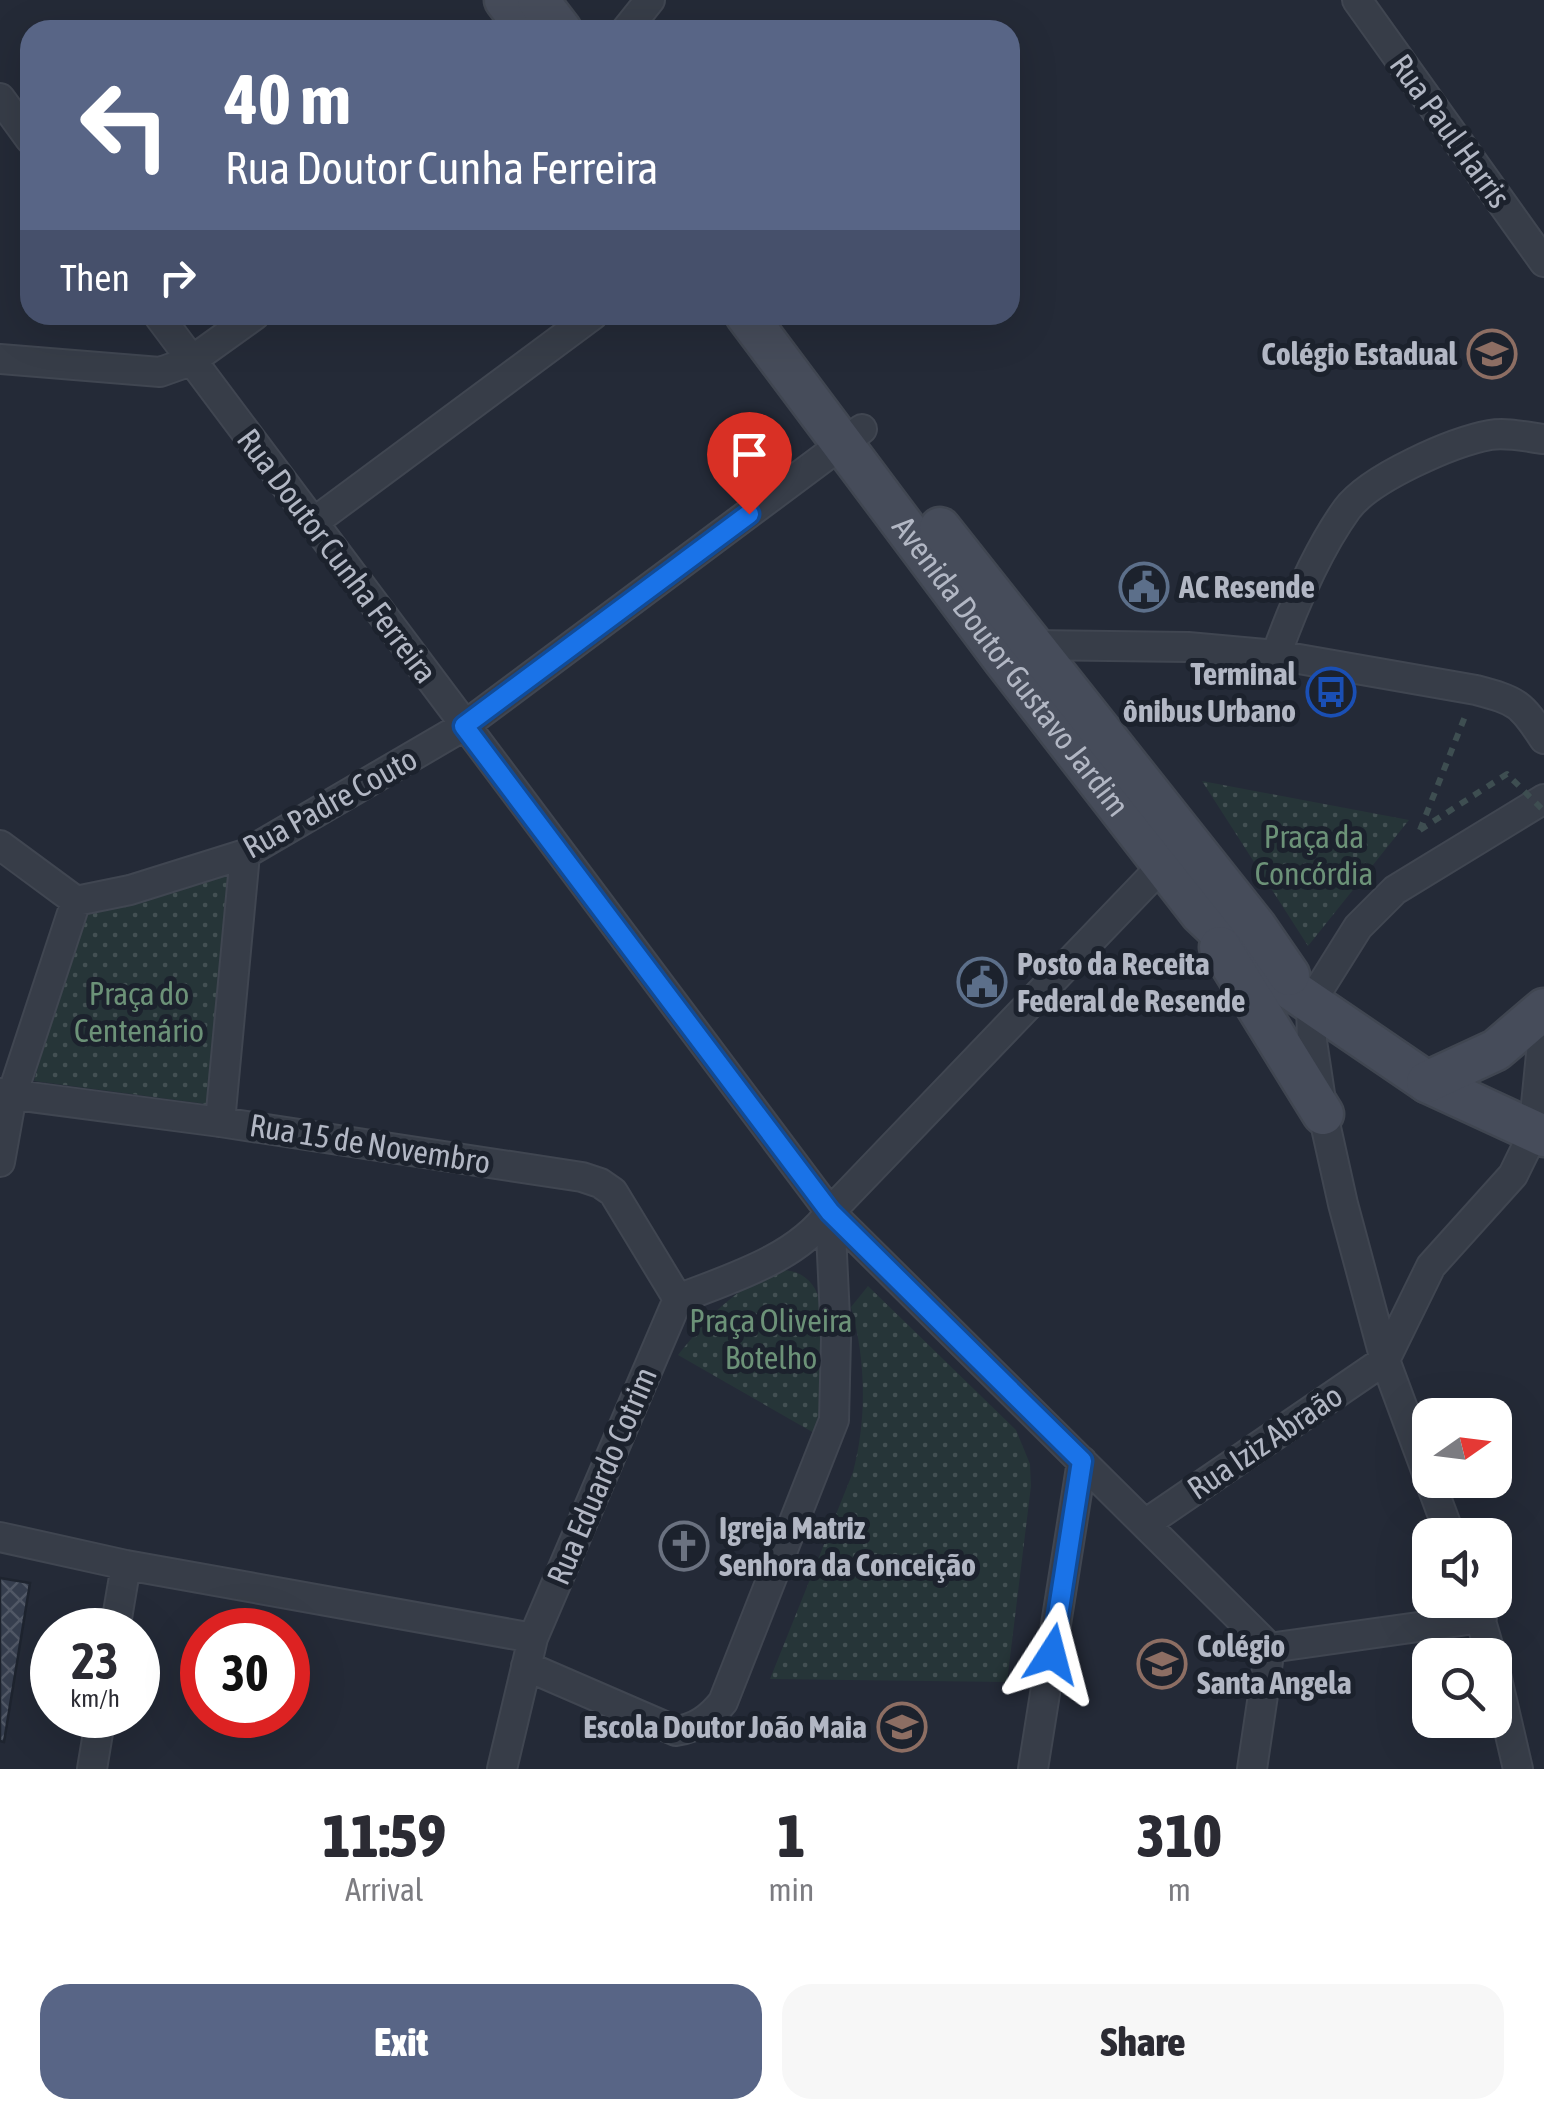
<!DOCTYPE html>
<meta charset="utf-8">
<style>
:root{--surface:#fff;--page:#f7f7f7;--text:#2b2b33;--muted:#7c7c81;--accent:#586586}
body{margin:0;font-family:"Asap Condensed",sans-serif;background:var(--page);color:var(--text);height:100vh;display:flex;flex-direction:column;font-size:38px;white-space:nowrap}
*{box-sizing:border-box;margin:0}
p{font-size:32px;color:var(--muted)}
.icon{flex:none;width:55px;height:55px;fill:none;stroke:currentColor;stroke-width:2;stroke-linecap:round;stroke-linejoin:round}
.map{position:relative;height:1769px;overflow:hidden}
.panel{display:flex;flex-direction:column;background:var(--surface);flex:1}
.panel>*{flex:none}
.hud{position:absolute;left:20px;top:20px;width:1000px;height:305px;border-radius:30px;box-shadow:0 10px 40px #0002;background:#586586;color:#fff;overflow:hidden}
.needle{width:65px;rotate:76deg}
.controls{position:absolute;left:1412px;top:1398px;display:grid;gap:20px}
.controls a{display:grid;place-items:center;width:100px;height:100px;border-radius:20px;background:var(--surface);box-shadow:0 10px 40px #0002;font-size:50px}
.speed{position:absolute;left:30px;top:1608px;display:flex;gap:20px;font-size:50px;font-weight:700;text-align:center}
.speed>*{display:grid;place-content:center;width:130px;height:130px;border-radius:50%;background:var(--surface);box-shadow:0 10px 40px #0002;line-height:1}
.speed small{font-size:25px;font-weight:400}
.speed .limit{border:15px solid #d22;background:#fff;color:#111}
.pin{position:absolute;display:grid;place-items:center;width:85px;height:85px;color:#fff;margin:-102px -42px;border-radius:50% 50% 50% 0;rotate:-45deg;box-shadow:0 0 10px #0007}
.pin .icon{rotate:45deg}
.me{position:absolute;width:110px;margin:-55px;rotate:9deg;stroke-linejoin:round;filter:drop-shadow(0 0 8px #0008)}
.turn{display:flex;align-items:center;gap:35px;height:210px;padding:0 40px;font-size:45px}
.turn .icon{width:130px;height:130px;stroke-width:2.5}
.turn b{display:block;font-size:70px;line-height:85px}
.then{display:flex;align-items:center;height:95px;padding:0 40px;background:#0003;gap:20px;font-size:38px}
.eta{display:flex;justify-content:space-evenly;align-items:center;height:170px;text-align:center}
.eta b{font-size:60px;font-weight:800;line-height:70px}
.action{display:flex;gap:20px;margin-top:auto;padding:20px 40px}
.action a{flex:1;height:115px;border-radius:30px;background:var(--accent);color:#fff;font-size:40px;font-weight:800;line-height:115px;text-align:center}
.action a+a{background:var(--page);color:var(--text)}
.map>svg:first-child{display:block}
.park{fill:url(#park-dots)}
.building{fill:url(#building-cross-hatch);stroke:#1e242f;stroke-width:2.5}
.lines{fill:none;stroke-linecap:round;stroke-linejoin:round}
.street-casing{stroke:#404651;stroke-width:32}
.secondary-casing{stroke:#404651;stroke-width:45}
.path{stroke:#3e4e51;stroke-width:6;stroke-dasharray:8 8;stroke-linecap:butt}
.street{stroke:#373d48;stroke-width:28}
.secondary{stroke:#464c5a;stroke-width:40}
.path-bridge{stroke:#3e4e51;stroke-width:6;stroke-dasharray:8 8;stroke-linecap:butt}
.route-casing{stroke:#114b97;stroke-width:25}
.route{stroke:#1a73e8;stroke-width:18}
.labels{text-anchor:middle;stroke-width:10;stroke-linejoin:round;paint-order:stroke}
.street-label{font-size:32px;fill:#b2b7c4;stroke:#1c222d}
.poi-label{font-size:32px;font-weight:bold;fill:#b2b7c4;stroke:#1c222d;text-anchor:start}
.park-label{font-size:32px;fill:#6c9278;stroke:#1c222d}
</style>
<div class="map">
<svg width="1544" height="1769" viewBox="0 0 1544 1769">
<defs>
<pattern id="park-dots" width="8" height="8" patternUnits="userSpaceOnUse" patternTransform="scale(2.5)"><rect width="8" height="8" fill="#263538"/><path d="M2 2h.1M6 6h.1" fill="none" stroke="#435053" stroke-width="1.8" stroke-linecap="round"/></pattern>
<pattern id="building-cross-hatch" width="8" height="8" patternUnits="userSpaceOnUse" patternTransform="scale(2.5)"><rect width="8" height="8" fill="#363e4e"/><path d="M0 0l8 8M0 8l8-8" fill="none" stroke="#515866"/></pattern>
</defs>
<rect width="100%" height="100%" fill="#242a37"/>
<path class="park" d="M 1202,781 L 1409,820 L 1308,946 Z
M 233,874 L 213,1105 L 34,1081 L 81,915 Z
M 776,1270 C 829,1267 825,1326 824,1362 C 824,1388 826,1410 814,1433 L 678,1355 C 711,1314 729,1294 776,1270 Z
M 868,1286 L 1016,1430 L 1030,1464 L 1031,1486 L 1007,1682 L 770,1679 L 853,1472 C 867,1419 866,1360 851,1307 Z"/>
<path class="building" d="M 0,1578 L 30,1583 L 4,1742 L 0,1741 Z"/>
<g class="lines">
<g class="street-casing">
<path id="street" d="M 1357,0 L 1544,262
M 626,30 L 650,0
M 0,98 L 30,139
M 158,315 L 830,1212 L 1270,1648
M 0,359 L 160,372 L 191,361 L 255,315
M 314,522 L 593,315
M 1025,649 L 1031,645 L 1188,647 L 1276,655 L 1476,690 C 1517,701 1521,703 1544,739
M 1276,655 C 1294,605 1316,552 1347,509 C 1370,478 1452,442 1490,435 C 1507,432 1527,437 1544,439
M 0,845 L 76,901
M 76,901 L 130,890 L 245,854 L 464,726 L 862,429
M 0,1093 L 220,1122 L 582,1177 L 600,1183 L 613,1192 L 678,1299
M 220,1122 L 245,854
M 0,1162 L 12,1095 L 76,901
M 1385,1360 L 1431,1266 L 1513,1175 L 1533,1134 L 1544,1024
M 1145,1524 L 1385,1360
M 1450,1535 L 1385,1360 L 1343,1204 L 1323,1114 L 1312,1041 L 1311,1002 L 1358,927 L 1395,890 L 1544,799
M 0,1537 L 126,1565 L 533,1638
M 1475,1601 L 1491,1655
M 115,1630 L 126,1565
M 1270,1648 L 1482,1618
M 526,1666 L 676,1731 C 697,1728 710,1718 723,1702 L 834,1420 L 836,1339 L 830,1212
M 1495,1670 L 1518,1769
M 92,1769 L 101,1715
M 502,1769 L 533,1638 L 678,1299 C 729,1279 797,1259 830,1212 L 1162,866
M 1033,1769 L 1082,1461
M 1252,1769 L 1270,1648"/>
</g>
<g class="secondary-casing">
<g id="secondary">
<path d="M 505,0 L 528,30"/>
<path d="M 538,0 L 561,30"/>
<path id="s1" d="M 746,315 L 1004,660 L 1201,914 L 1254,964 L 1427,1082 L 1544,1136"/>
<path d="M 940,528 L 1256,927 L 1289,975"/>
<path d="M 1220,947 L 1323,1114"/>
<path d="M 1427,1082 L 1496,1050 L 1544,1009"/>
</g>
</g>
<path class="path" d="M 1420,830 L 1466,714"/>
<use href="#street" class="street"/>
<use href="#secondary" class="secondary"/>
<path class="path-bridge" d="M 1420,830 L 1507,774 L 1544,811"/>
</g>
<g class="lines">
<g class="route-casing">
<path id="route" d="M 749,514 L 464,726 L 830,1212 L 1082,1461 L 1052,1654"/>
</g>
<use href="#route" class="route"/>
</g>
<defs>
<g id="school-ring" transform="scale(2.5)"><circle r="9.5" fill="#1c222d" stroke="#8d6e63" stroke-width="1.5"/><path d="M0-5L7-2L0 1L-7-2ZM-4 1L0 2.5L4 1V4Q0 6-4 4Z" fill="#8d6e63"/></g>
<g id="civic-ring" transform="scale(2.5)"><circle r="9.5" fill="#1c222d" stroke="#5c6f8a" stroke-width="1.5"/><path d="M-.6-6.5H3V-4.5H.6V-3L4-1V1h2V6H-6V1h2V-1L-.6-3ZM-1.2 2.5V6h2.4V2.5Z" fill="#5c6f8a"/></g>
<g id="bus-ring" transform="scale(2.5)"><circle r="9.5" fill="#1c222d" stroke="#1a4fb4" stroke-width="1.5"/><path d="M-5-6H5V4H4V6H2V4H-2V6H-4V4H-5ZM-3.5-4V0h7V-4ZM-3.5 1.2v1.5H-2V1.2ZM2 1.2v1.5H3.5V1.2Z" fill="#1a4fb4"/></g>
<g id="church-ring" transform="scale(2.5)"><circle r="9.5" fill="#1c222d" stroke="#6b7280" stroke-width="1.5"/><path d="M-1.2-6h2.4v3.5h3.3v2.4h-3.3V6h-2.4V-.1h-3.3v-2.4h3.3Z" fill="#6b7280"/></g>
</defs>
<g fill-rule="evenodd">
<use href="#school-ring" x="1492" y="354"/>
<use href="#civic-ring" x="1144" y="587"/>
<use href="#bus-ring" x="1331" y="692"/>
<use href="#civic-ring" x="982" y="982"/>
<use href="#church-ring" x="684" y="1546"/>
<use href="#school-ring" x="1162" y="1664"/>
<use href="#school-ring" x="902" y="1727"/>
</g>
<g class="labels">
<g class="street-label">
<text transform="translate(1450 131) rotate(54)" y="11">Rua Paul Harris</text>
<text transform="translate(337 556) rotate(53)" y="11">Rua Doutor Cunha Ferreira</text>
<text dy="11" stroke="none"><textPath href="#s1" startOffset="440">Avenida Doutor Gustavo Jardim</textPath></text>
<text transform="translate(330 803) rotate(-29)" y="11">Rua Padre Couto</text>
<text transform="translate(370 1144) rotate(9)" y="11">Rua 15 de Novembro</text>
<text transform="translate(1265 1442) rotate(-34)" y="11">Rua Iziz Abraão</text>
<text transform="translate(602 1476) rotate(-67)" y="11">Rua Eduardo Cotrim</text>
</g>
<g class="poi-label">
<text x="1457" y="365" text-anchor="end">Colégio Estadual</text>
<text x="1179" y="598">AC Resende</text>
<text x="1296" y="685" text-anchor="end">Terminal<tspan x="1296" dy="37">ônibus Urbano</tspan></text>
<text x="1017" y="975">Posto da Receita<tspan x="1017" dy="37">Federal de Resende</tspan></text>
<text x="719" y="1539">Igreja Matriz<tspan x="719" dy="37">Senhora da Conceição</tspan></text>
<text x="1197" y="1657">Colégio<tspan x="1197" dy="37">Santa Angela</tspan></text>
<text x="867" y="1738" text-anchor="end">Escola Doutor João Maia</text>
</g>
<g class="park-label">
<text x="1314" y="848">Praça da<tspan x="1314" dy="37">Concórdia</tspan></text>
<text x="139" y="1005">Praça do<tspan x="139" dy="37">Centenário</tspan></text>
<text x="771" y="1332">Praça Oliveira<tspan x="771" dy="37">Botelho</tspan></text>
</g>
</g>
</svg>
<div class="controls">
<a><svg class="needle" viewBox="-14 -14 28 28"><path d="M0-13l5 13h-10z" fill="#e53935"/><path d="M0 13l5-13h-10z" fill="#7c7c81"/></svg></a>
<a><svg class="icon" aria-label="sound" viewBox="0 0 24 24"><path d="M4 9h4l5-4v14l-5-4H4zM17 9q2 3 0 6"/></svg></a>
<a><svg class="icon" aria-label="search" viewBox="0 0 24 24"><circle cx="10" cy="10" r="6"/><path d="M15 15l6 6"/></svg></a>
</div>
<div class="speed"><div>23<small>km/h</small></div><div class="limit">30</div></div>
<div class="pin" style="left:749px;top:514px;background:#d93025"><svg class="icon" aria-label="arrive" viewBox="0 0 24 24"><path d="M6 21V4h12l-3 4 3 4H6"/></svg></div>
<svg class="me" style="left:1052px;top:1654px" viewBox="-20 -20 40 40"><path d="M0-17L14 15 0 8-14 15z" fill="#1a73e8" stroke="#fff" stroke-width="4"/></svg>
<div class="hud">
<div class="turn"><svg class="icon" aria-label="left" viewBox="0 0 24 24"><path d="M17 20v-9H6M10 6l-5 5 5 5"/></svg><div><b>40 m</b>Rua Doutor Cunha Ferreira</div></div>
<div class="then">Then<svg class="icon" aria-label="right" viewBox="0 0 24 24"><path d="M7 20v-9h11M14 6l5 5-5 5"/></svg></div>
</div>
</div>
<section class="panel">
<div class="eta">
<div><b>11:59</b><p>Arrival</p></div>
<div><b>1</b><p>min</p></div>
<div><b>310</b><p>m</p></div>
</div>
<div class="action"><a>Exit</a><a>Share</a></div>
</section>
